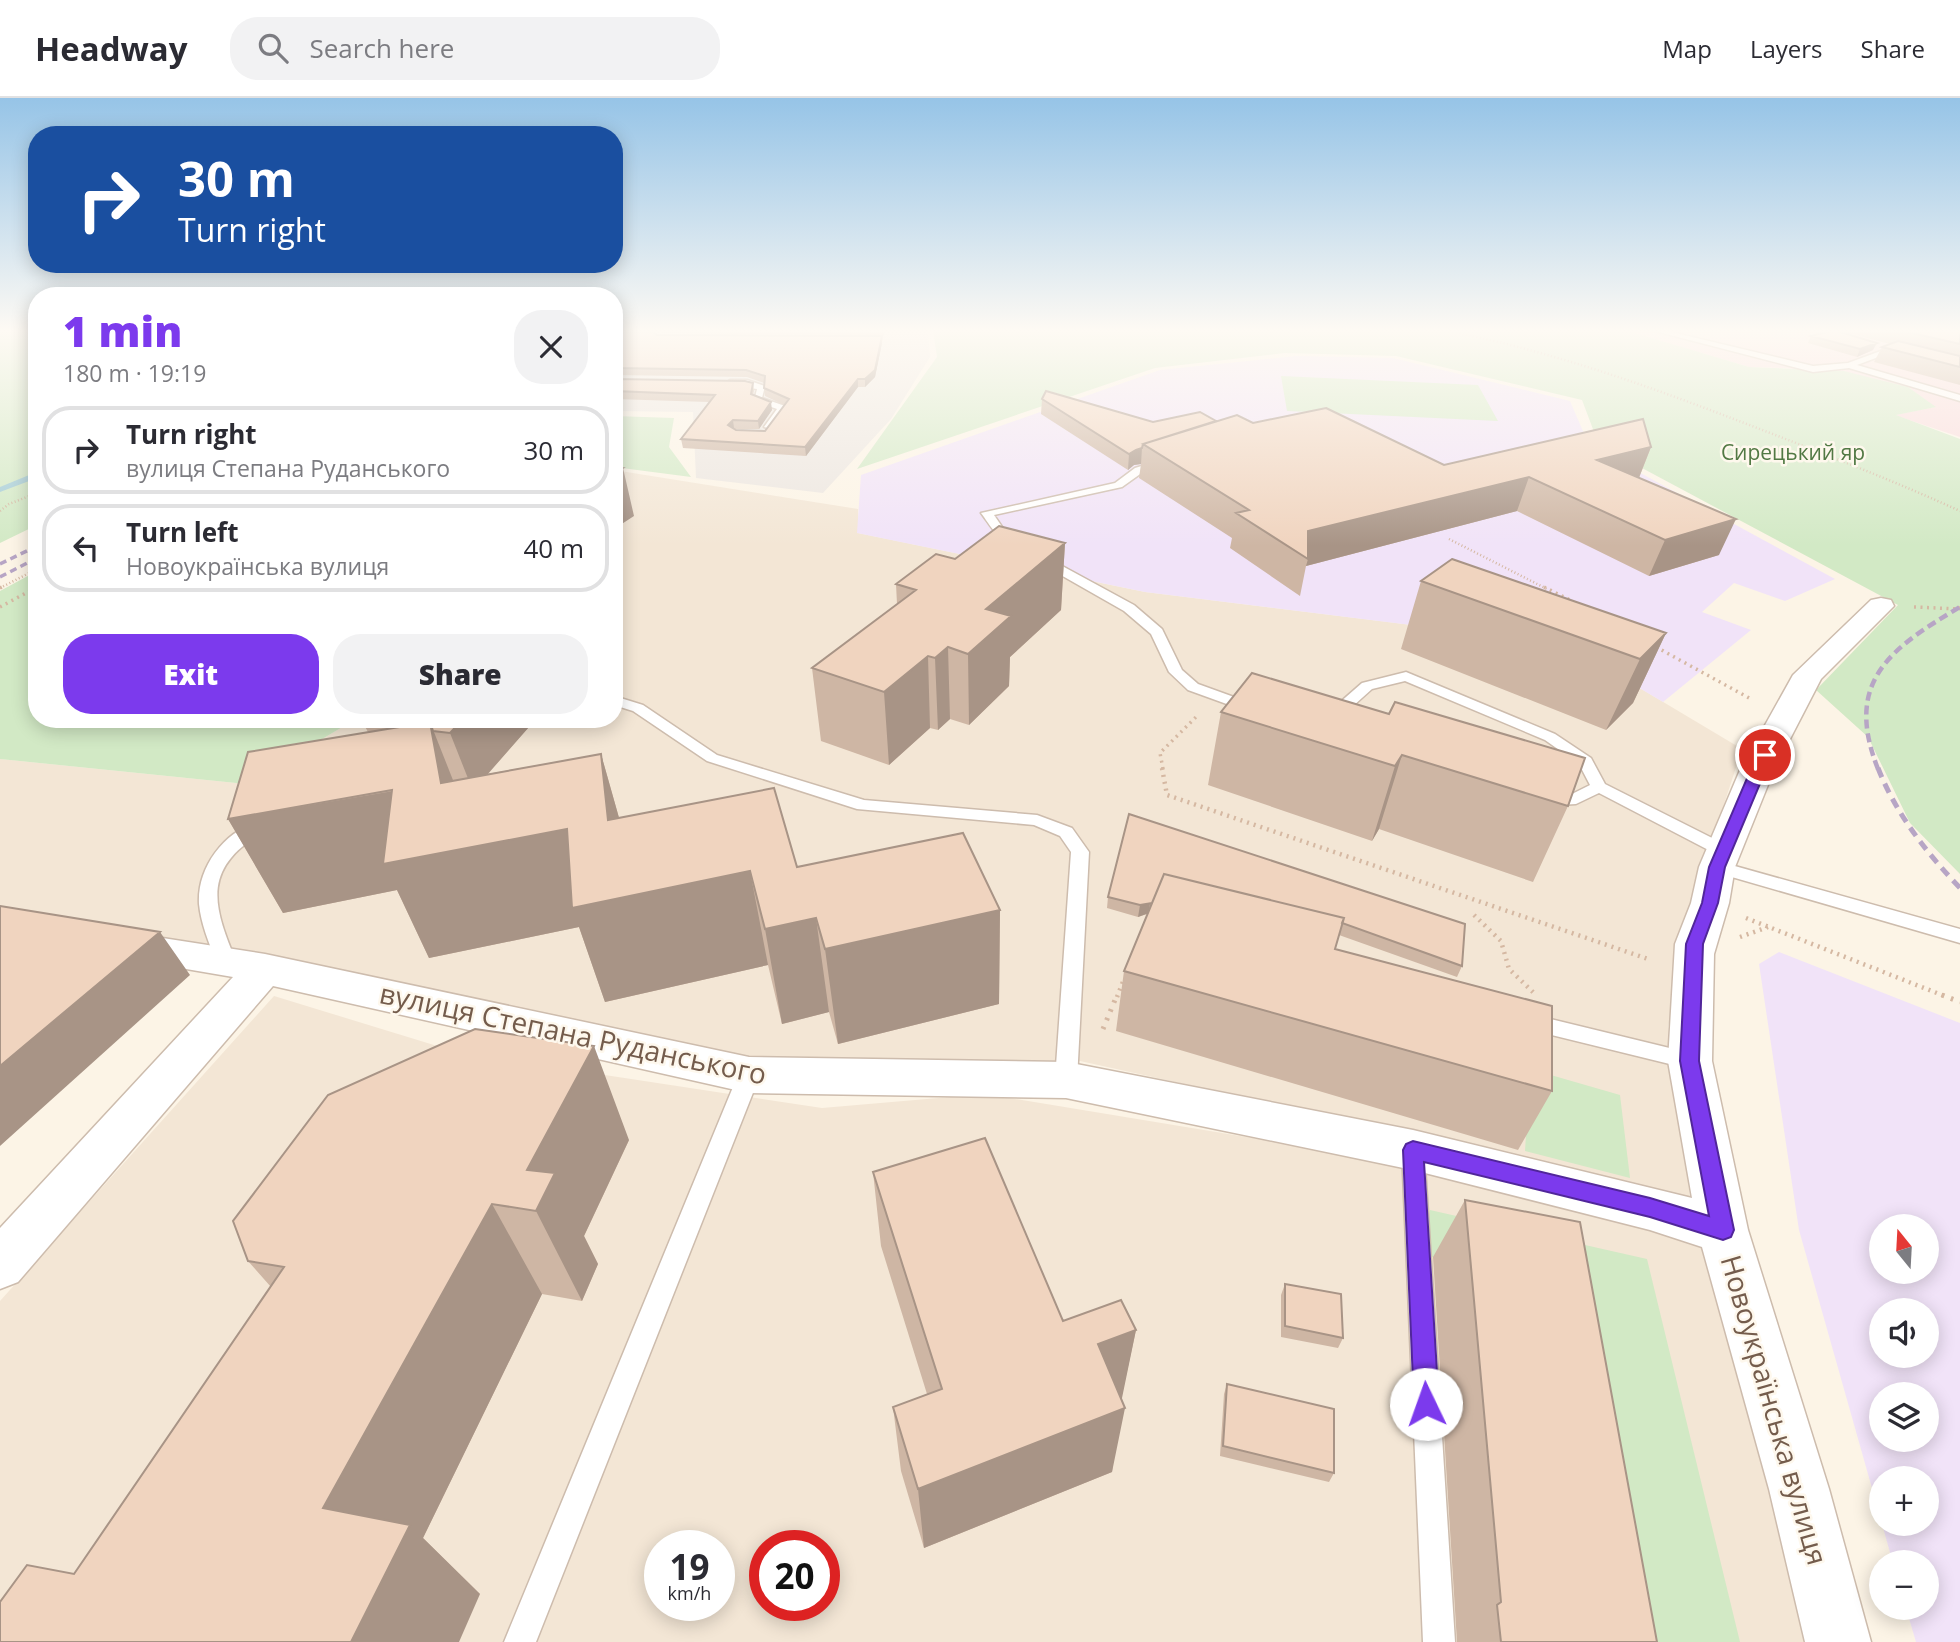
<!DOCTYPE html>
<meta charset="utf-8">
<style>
:root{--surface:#fff;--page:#f2f2f3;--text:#2b2b33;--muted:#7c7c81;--line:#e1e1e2;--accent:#7c3aed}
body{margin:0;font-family:"Open Sans",sans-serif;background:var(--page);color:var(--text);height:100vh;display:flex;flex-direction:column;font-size:26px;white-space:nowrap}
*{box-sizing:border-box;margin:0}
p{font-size:23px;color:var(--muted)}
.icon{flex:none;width:38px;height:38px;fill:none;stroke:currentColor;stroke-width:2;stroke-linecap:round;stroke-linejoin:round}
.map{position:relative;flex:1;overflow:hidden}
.side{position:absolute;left:28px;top:189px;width:595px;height:441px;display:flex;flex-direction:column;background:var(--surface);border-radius:28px;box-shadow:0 4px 18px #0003}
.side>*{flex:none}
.hud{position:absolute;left:28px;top:28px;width:595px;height:147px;border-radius:28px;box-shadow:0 4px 18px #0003;background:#1a4fa0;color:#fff;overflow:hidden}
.needle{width:46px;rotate:342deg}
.fabs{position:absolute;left:1869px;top:1116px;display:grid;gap:14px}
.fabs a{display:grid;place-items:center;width:70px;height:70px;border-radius:50%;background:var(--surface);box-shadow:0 4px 18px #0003;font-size:35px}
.speed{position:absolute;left:644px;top:1432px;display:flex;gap:14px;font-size:35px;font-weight:700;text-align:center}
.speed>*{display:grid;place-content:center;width:91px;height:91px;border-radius:50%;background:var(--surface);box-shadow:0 4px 18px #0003;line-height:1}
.speed small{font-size:18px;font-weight:400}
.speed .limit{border:10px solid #d22;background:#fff;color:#111}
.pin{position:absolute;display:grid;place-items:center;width:60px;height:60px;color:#fff;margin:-30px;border:4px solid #fff;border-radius:50%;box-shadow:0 2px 7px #0007}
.me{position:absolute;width:77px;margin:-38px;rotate:357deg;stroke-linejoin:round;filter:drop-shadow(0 0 5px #0008)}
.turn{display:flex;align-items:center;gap:24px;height:147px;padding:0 35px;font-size:32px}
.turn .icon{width:91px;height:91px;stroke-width:2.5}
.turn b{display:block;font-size:49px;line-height:60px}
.round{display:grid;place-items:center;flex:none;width:74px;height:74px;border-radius:28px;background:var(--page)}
.overview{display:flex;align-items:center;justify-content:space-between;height:119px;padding:0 35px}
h1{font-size:42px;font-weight:800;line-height:52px;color:var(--accent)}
.button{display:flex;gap:14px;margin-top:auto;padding:14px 35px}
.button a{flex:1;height:80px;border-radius:28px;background:var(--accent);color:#fff;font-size:28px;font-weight:800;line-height:80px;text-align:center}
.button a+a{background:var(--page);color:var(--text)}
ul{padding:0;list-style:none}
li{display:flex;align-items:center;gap:21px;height:88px;margin:0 14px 10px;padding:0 21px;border:4px solid var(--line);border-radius:28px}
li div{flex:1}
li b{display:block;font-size:26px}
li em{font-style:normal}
header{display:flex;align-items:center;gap:42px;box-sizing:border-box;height:98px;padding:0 35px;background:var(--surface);border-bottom:2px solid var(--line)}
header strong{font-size:33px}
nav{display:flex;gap:38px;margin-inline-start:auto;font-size:24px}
.search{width:490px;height:63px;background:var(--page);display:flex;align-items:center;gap:18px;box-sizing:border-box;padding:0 24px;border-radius:28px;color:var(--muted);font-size:26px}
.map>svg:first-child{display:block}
.residential{fill:#f3e6d5;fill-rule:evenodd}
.industrial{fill:#ece6e0}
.education{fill:#f1e3f8;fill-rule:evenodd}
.medical{fill:#f9dadc}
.green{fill:#d2e9c5}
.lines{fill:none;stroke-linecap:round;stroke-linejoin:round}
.stream{fill:#a2ccd6;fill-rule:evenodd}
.lane-casing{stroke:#cdbcad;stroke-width:3}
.street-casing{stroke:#cdbcad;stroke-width:3}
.path-far3{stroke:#d5b8a2;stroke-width:2.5;stroke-dasharray:1 2.5;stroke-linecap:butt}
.path-far2{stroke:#d5b8a2;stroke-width:3.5;stroke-dasharray:2 4.5;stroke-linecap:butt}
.path-far1{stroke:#d5b8a2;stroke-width:4.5;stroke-dasharray:2 5;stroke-linecap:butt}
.path{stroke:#d5b8a2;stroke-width:5;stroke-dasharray:2.5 7;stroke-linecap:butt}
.lane{fill:#fff;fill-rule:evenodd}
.street{fill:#fff;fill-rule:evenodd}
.rail-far2{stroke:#b7a5c5;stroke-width:3.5;stroke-dasharray:7 4.5;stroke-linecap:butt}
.rail-far1{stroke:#b7a5c5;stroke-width:4.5;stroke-dasharray:9 5;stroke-linecap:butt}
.rail{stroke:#b7a5c5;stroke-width:5;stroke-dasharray:10 7;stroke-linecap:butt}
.wall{fill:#ceb6a4}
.shaded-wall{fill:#a89486}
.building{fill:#f0d4bf;stroke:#a89486;stroke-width:2}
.route{fill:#7c3aed;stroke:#51269a;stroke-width:2}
.labels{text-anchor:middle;stroke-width:5;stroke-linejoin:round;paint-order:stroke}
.far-park-label{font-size:21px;fill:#527944;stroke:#fef8ed}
.near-street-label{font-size:28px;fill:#745c4c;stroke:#fef8ed}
</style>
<header>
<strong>Headway</strong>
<div class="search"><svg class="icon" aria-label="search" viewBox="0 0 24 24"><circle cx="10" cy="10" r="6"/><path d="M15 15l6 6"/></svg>Search here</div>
<nav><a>Map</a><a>Layers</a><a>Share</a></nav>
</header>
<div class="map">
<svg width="1960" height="1544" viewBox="0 0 1960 1544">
<rect width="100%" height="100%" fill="#fcf4e6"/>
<path class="residential" d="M 614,372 L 858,411 L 858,435 L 1145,494 L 1566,546 L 1742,651 L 1714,737 L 1668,929 L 1691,1107 L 1412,1036 L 1080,963 L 754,967 L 0,811 L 0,661 L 246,686 L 356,621 L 614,621 Z
M 274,898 L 460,955 L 822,1010 L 985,996 L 1428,1069 L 1710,1144 L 1810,1544 L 0,1544 L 0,1203 ZM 660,1447 L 719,1447 L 719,1507 L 660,1507 ZM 765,1447 L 824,1447 L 824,1507 L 765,1507 Z"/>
<path class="industrial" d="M 614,232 L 928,232 L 930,259 L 891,321 L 823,395 L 696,380 L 693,314 L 614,313 Z"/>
<path class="education" d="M 1296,258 L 1393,260 L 1570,303 L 1589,347 L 1835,481 L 1785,503 L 1734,485 L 1702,514 L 1751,532 L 1663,604 L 1565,546 L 1145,494 L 857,435 L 861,377 L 1160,272 Z
M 1779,854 L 1960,925 L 1960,1544 L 1916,1544 L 1906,1510 L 1927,1510 L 1927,1465 L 1893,1465 L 1882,1426 L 1927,1426 L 1927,1381 L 1881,1381 L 1881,1422 L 1799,1132 L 1759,866 ZM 1881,1129 L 1927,1129 L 1927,1174 L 1881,1174 ZM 1881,1213 L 1927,1213 L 1927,1258 L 1881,1258 ZM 1881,1297 L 1927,1297 L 1927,1342 L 1881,1342 Z"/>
<path class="medical" d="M 1624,232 L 1960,232 L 1960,339 L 1894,317 L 1935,309 L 1908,289 L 1786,270 L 1749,269 Z"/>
<path class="green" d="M 0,232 L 37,232 L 37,427 L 0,445 Z
M 933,232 L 1625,232 L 1749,269 L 1844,273 L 1908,289 L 1936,309 L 1896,317 L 1960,341 L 1960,776 L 1910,725 L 1868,639 L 1816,592 L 1898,507 L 1599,347 L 1582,302 L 1396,258 L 1285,255 L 1155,270 L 857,371 L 937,259 Z
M 1281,278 L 1478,287 L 1498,323 L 1287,313 Z
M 614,318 L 674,320 L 669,349 L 691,379 L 614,369 Z
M 37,473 L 37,621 L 356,621 L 246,686 L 0,661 L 0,493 Z
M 1530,971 L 1620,997 L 1630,1080 L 1525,1053 Z
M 1430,1112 L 1647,1161 L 1740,1544 L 1594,1544 L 1541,1181 L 1428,1158 Z"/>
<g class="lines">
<path class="stream" d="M 34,375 L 37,375 L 37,380 L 0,394 L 0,389 Z"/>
<g class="lane-casing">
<path id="lane" d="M 1651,232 L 1663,232 L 1813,268 L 1848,265 L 1889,250 L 1903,255 L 1899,257 L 1889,255 L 1857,267 L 1960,297 L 1960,303 L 1849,270 L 1813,274 Z
M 1814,232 L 1826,232 L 1852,240 L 1848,242 Z
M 730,282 L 747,282 L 765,288 L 762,300 L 785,308 L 787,310 L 772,331 L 764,329 L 777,311 L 754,303 L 757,291 L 727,287 L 726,285 Z
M 1161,362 L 1165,363 L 1165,367 L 1143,374 L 1122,389 L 994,417 L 1005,433 L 1020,442 L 1020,446 C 1001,449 991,428 981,415 L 1115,385 L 1135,370 Z
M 1042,457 L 1134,507 L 1162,531 L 1182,572 L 1198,586 L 1256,607 L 1258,610 L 1256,613 L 1246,613 L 1188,592 L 1169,574 L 1151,536 L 1124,513 L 1038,464 L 1038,458 Z
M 1406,574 L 1555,636 L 1591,660 L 1605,686 L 1730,749 L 1733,753 L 1730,757 L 1718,757 L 1599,695 L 1576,706 L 1543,708 L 1541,704 L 1543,700 L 1572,696 L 1590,687 L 1579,666 L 1545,642 L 1405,583 L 1372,591 L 1343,617 L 1341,622 L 1331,622 L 1329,619 L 1330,613 L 1362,585 Z
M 614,598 L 643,607 L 717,657 L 864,702 L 1037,717 L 1072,730 L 1089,754 L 1077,982 L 1074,988 L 1066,991 L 1058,988 L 1055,982 L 1071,754 L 1060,738 L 1034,727 L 857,711 L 707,663 L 633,613 L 614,607 Z
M 259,724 L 267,729 L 265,733 C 203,769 211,804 236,863 L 233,868 L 219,868 L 216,863 C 209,845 201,826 199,806 C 197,770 224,733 259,724 Z
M 1717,763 L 1960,831 L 1960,845 L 1711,773 L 1708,769 Z
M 1530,916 L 1690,955 L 1697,957 L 1700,963 L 1697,969 L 1690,971 L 1523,930 L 1520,924 L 1523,918 Z
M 749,968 L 756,971 L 760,977 L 536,1544 L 504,1544 L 738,977 L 742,971 Z
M 1413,1042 L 1421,1045 L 1424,1052 L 1455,1544 L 1423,1544 L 1402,1052 L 1405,1045 Z"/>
</g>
<g class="street-casing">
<path id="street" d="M 1881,500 L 1891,502 L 1894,508 L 1821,581 L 1774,672 L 1735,769 L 1729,805 L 1714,856 L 1712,963 L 1748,1132 L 1829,1391 L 1871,1544 L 1805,1544 L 1769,1391 L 1702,1149 L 1650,1132 L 1413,1072 L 1066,1000 L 749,995 L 273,888 L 18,1184 L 0,1191 L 0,1130 L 233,879 L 110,858 L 104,848 L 110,838 L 124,834 L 265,856 L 749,959 L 1066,964 L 1413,1032 L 1692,1100 L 1668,963 L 1675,846 L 1691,805 L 1699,769 L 1740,672 L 1793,577 L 1871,502 Z"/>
</g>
<path class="path-far3" d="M 0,232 L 5,232
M 1442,232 C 1550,252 1651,289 1752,328 C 1822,355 1892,382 1960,413
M 0,413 L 9,406 L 37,395
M 1449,441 L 1547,491
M 0,490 L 37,471
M 34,491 L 37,489"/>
<path class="path-far2" d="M 1544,489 L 1572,503
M 0,490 L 2,489
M 0,509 L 37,489
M 1914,509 L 1960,511
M 1959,510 L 1960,504
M 1656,549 L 1751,601
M 1163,671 L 1160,655 L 1198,617"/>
<path class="path-far1" d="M 1162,670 L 1167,697 L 1651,862
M 1474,817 L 1501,843 L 1509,871 L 1535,896
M 1746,820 L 1947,899
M 1740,839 L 1768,829
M 1117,899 L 1124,881"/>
<path class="path" d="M 1942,897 L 1960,904
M 1103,931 L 1117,897"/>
<use href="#lane" class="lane"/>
<use href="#street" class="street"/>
<path class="rail-far2" d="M 0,466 L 37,448
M 0,479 L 37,460"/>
<path class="rail-far1" d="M 1878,671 C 1843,583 1891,550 1960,509"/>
<path class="rail" d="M 1878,670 C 1896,716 1926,754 1960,790"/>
</g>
<path class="wall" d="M 662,232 L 885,232 L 884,237 L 664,235 Z
M 1849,232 L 1960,232 L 1960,287 L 1874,264 L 1882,249 L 1890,246 L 1848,235 Z
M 614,234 L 657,237 L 882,238 L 882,245 L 875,279 L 865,289 L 858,289 L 806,358 L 683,350 L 681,341 L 709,304 L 614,301 L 614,281 L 753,285 L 754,293 L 753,297 L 772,312 L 759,331 L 734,331 L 736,332 L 765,333 L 784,307 L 765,298 L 764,285 L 747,279 L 614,277 Z
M 1811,238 L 1873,252 L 1857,259 L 1808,245 Z
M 1042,301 L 1153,324 L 1216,323 L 1253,325 L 1444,367 L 1651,349 L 1639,380 L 1719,457 L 1649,478 L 1517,413 L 1306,468 L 1300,498 L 1230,450 L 1232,440 L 1139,380 L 1141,366 L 1134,367 L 1128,372 L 1041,316 Z
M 1065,445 L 1061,512 L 1010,559 L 1009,588 L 969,627 L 950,621 L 938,632 L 930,630 L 889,667 L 821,643 L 812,570 L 897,506 L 896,486 L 955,461 Z
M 1421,483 L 1666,535 L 1633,605 L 1606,632 L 1401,551 Z
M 1252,575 L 1568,708 L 1533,784 L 1379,731 L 1372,743 L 1208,687 L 1221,614 Z
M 536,621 L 487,676 L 601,656 L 619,720 L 797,769 L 1000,812 L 999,906 L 838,946 L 829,914 L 782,926 L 768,867 L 605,904 L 579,829 L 429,860 L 397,792 L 283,815 L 228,721 L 368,634 L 363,625 Z
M 1129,716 L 1462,868 L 1457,879 L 1339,837 L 1335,851 L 1552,993 L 1518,1052 L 1116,933 L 1124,873 L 1147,816 L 1138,819 L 1107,810 L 1108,799 Z
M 629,1042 L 584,1138 L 598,1166 L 582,1203 L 542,1196 L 423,1440 L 480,1496 L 74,1476 L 271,1189 L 248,1163 Z
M 873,1074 L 1063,1223 L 1136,1232 L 1121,1301 L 1112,1374 L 924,1450 L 901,1373 L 893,1309 L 927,1296 L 881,1148 Z
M 1465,1102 L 1657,1544 L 1457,1544 L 1433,1159 Z
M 1285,1186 L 1343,1240 L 1338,1250 L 1281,1239 L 1281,1197 Z
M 1227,1286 L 1334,1375 L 1329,1384 L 1220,1358 L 1224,1296 Z"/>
<path class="shaded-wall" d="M 882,238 L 882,245 L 875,279 L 865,289 L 865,281 Z
M 1877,245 L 1873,252 L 1857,259 L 1860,251 Z
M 858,281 L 858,289 L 806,358 L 805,349 Z
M 771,304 L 772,312 L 759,331 L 758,323 Z
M 733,322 L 734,330 L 729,335 L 728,327 Z
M 1651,349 L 1638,382 L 1597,362 Z
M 1142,350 L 1141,366 L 1134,367 L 1128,372 L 1129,356 L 1136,352 Z
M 623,370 L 634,418 L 614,431 L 614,376 Z
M 1529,379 L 1517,413 L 1306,468 L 1308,461 L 1308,433 Z
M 1736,421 L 1719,457 L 1649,478 L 1665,442 Z
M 1065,445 L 1061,512 L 1010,559 L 1009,588 L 969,627 L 968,556 L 986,511 Z
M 1666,535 L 1633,605 L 1606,632 L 1640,561 Z
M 948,549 L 950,621 L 938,632 L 935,560 Z
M 928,558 L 930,630 L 889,667 L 884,594 Z
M 463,621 L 536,621 L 473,693 L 450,635 Z
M 430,624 L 466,715 L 608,722 L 601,656 L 627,748 L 750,773 L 768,867 L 605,904 L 579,829 L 429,860 L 397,792 L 283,815 L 228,721 L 441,685 Z
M 1402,657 L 1379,731 L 1372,743 L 1395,668 Z
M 1150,804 L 1149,815 L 1138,819 L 1140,807 Z
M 1000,812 L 999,906 L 838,946 L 825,851 Z
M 816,820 L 829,914 L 782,926 L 765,831 Z
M 160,834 L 190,877 L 0,1048 L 0,968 Z
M 594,948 L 629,1042 L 584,1138 L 598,1166 L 582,1203 L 536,1113 L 527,1072 Z
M 492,1106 L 542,1196 L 423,1440 L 480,1496 L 459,1544 L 351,1544 L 323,1410 Z
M 1136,1232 L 1122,1300 L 1087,1314 L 1098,1246 Z
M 1125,1310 L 1112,1374 L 924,1450 L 918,1391 Z"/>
<path class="building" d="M 1834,232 L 1877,245 L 1860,251 L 1811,238 Z
M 1899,232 L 1960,232 L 1960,246 Z
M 652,233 L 657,237 L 882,238 L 875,272 L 865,281 L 858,281 L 805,349 L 681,341 L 715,297 L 614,293 L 614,281 L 745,283 L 753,285 L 751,296 L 771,304 L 758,323 L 733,322 L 728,327 L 736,332 L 765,333 L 789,301 L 764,290 L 765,278 L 746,272 L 614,270 L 614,234 Z
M 1898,243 L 1960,258 L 1960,269 L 1882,249 Z
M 1046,293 L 1153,324 L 1200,314 L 1216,323 L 1143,346 L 1142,350 L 1136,352 L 1129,356 L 1042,301 Z
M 1326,310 L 1444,367 L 1643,321 L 1651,349 L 1597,362 L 1736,421 L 1665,442 L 1529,379 L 1308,433 L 1308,461 L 1236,415 L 1249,412 L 1143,346 L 1237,317 L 1253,325 Z
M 614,369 L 623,370 L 614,376 Z
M 999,428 L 1065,445 L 986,511 L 1011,518 L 968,556 L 948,549 L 935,560 L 928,558 L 884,594 L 812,570 L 916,492 L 896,486 L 936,456 L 955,461 Z
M 1452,461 L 1666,535 L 1640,561 L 1421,483 Z
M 1252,575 L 1389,616 L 1395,604 L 1585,660 L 1568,708 L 1402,657 L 1395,668 L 1221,614 Z
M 367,621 L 463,621 L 450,635 L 433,633 L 430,624 L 400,629 L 363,625 Z
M 430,624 L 441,685 L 601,656 L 608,722 L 774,690 L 797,769 L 963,735 L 1000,812 L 825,851 L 816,820 L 765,831 L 750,773 L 572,810 L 567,731 L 383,766 L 392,692 L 228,721 L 248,654 Z
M 1129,716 L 1465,826 L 1462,868 L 1342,825 L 1344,820 L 1164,776 L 1152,805 L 1140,807 L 1108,799 Z
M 1164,776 L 1344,820 L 1335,851 L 1552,908 L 1552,993 L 1124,873 Z
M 0,808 L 160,834 L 0,968 Z
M 475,931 L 594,948 L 527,1072 L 555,1075 L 536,1113 L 492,1106 L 323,1410 L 410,1427 L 351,1544 L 0,1544 L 0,1504 L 27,1467 L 74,1476 L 284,1169 L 248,1163 L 233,1123 L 328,997 Z
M 985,1040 L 1063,1223 L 1121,1202 L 1136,1232 L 1098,1246 L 1125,1310 L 918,1391 L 893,1309 L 942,1291 L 873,1074 Z
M 1465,1102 L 1580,1124 L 1657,1544 L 1501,1544 L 1497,1507 L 1501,1504 Z
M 1285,1186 L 1341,1196 L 1343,1240 L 1285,1228 Z
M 1227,1286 L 1334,1311 L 1334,1375 L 1223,1348 Z"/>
<linearGradient id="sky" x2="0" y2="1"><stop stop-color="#96c4e7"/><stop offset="0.52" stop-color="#fefaf4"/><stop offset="1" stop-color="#fefaf4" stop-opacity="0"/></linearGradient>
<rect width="1960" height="448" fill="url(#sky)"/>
<path class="route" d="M 1765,653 L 1772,657 L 1725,769 L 1718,805 L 1703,846 L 1699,963 L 1734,1132 L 1731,1139 L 1723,1142 L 1650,1119 L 1424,1064 L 1439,1306 L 1435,1315 L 1426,1318 L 1418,1315 L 1414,1306 L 1403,1052 L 1406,1046 L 1413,1043 L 1650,1100 L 1709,1118 L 1680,963 L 1686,846 L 1702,805 L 1709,769 L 1757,657 Z"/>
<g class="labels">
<g class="far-park-label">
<text x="1793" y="362">Сирецький яр</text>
</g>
<g class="near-street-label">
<text transform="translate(573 936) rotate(12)" y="10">вулиця Степана Руданського</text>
<text transform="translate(1774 1312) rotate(74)" y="10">Новоукраїнська вулиця</text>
</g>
</g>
</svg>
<div class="fabs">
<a><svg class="needle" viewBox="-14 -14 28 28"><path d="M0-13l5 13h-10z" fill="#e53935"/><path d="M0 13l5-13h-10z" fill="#7c7c81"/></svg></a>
<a><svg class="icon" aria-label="sound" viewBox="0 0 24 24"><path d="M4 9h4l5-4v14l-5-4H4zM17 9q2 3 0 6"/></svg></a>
<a><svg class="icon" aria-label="layers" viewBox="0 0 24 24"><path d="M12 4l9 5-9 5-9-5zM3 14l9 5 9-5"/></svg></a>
<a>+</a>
<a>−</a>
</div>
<div class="speed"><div>19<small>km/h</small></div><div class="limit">20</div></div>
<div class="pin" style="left:1765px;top:657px;background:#d93025"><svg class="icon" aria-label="arrive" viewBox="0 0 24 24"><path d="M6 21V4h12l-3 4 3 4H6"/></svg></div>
<svg class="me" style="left:1426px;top:1306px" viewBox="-20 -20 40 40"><circle r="19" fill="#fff"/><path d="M0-13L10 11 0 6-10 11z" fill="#7c3aed"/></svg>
<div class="hud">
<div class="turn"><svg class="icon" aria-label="right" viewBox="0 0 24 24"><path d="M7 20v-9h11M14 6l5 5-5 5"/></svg><div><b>30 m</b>Turn right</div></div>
</div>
<section class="side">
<div class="overview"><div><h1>1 min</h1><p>180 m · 19:19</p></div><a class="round"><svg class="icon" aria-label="close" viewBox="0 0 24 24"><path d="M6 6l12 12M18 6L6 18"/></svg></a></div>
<ul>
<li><svg class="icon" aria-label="right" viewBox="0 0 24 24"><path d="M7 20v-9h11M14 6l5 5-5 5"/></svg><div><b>Turn right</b><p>вулиця Степана Руданського</p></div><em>30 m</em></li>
<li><svg class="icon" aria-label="left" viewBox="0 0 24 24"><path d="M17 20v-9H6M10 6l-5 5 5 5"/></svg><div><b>Turn left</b><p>Новоукраїнська вулиця</p></div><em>40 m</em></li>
</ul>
<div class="button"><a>Exit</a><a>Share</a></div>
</section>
</div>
